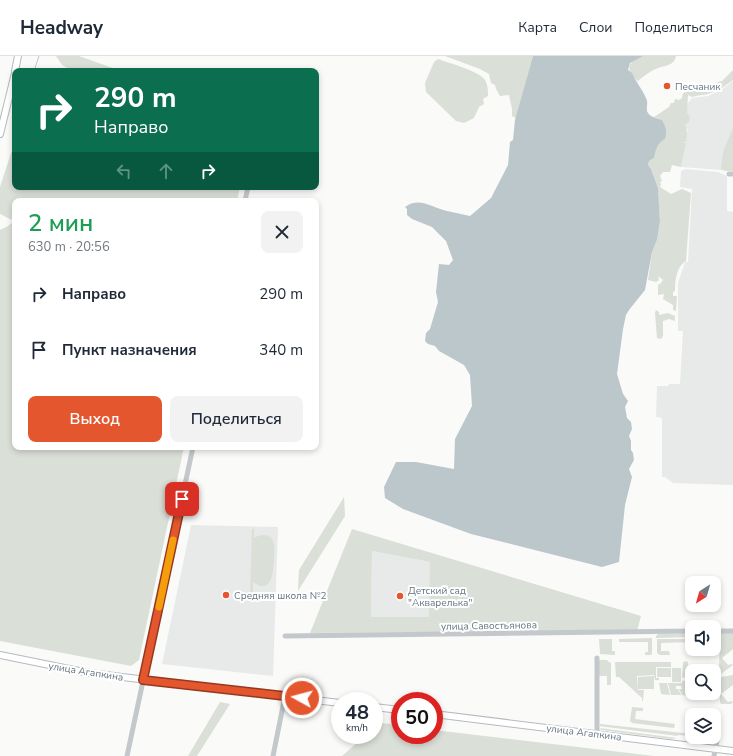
<!DOCTYPE html>
<html lang="ru">
<meta charset="utf-8">
<style>
:root{--surface:#fff;--page:#f2f2f3;--text:#1f2937;--muted:#747a83;--line:#e0e1e3;--accent:#e4572e}
body{margin:0;font-family:"Nunito Sans",sans-serif;background:var(--page);color:var(--text);height:100vh;display:flex;flex-direction:column;font-size:15px;white-space:nowrap}
*{box-sizing:border-box;margin:0}
p{font-size:13px;color:var(--muted)}
.icon{flex:none;width:22px;height:22px;fill:none;stroke:currentColor;stroke-width:2;stroke-linecap:round;stroke-linejoin:round}
.map{position:relative;flex:1;overflow:hidden}
.panel{position:absolute;left:12px;top:142px;width:307px;height:252px;display:flex;flex-direction:column;background:var(--surface);border-radius:8px;box-shadow:0 2px 6px #0003}
.panel>*{flex:none}
.top-card{position:absolute;left:12px;top:12px;width:307px;height:122px;border-radius:8px;box-shadow:0 2px 6px #0003;background:#0b6e4f;color:#fff;overflow:hidden}
.needle{width:26px;rotate:217deg}
.fabs{position:absolute;left:685px;top:520px;display:grid;gap:8px}
.fabs a{display:grid;place-items:center;width:36px;height:36px;border-radius:8px;background:var(--surface);box-shadow:0 2px 6px #0003;font-size:20px}
.speed{position:absolute;left:331px;top:636px;display:flex;gap:8px;font-size:20px;font-weight:700;text-align:center}
.speed>*{display:grid;place-content:center;width:52px;height:52px;border-radius:50%;background:var(--surface);box-shadow:0 2px 6px #0003;line-height:1}
.speed small{font-size:10px;font-weight:400}
.speed .limit{border:6px solid #d22;background:#fff;color:#111}
.pin{position:absolute;display:grid;place-items:center;width:34px;height:34px;color:#fff;margin:-17px;border-radius:8px;box-shadow:0 2px 6px #0006}
.me{position:absolute;width:44px;margin:-22px;rotate:277deg;stroke-linejoin:round;filter:drop-shadow(0 0 3px #0008)}
.turn{display:flex;align-items:center;gap:14px;height:84px;padding:0 16px;font-size:18px}
.turn .icon{width:52px;height:52px;stroke-width:2.5}
.turn b{display:block;font-size:28px;line-height:34px}
.lanes{display:flex;align-items:center;height:38px;padding:0 16px;background:#0003;justify-content:center;gap:20px;direction:ltr}
.lanes .off{opacity:.35}
.round{display:grid;place-items:center;flex:none;width:42px;height:42px;border-radius:8px;background:var(--page)}
.summary{display:flex;align-items:center;justify-content:space-between;height:68px;padding:0 16px}
h1{font-size:24px;font-weight:600;line-height:30px;color:#1e9e55}
.button{display:flex;gap:8px;margin-top:auto;padding:8px 16px}
.button a{flex:1;height:46px;border-radius:8px;background:var(--accent);color:#fff;font-size:16px;font-weight:600;line-height:46px;text-align:center}
.button a+a{background:var(--page);color:var(--text)}
ul{padding:0;list-style:none}
li{display:flex;align-items:center;gap:12px;height:56px;padding:0 16px}
li div{flex:1}
li b{display:block;font-size:15px}
li em{font-style:normal}
header{display:flex;align-items:center;gap:24px;box-sizing:border-box;height:56px;padding:0 20px;background:var(--surface);border-bottom:1px solid var(--line)}
header strong{font-size:19px}
nav{display:flex;gap:22px;margin-inline-start:auto;font-size:14px}
.map>svg:first-child{display:block}
.built{fill:#e8e9e9}
.green{fill:#dadfd7;fill-rule:evenodd}
.water{fill:#bbc7cb}
.lines{fill:none;stroke-linecap:round;stroke-linejoin:round}
.stream{stroke:#bbc7cb;stroke-width:1}
.major-casing{stroke:#b5babe;stroke-width:8}
.minor{stroke:#c3c8cc;stroke-width:5}
.major{stroke:#fff;stroke-width:6}
.route-casing{stroke:#94391e;stroke-width:10}
.route{stroke:#e4572e;stroke-width:7}
.slow{stroke:#f59e0b;stroke-width:7}
.poi-dot{fill:#e4572e;stroke:#fff;stroke-width:1.5}
.labels{text-anchor:middle;stroke-width:4;stroke-linejoin:round;paint-order:stroke}
.poi-label{font-size:10px;fill:#657683;stroke:#fff;text-anchor:start}
.street-label{font-size:10px;fill:#657683;stroke:#fff}
</style>
<header>
<strong>Headway</strong>
<nav><a>Карта</a><a>Слои</a><a>Поделиться</a></nav>
</header>
<div class="map">
<svg width="733" height="700" viewBox="0 0 733 700">
<rect width="100%" height="100%" fill="#fafaf8"/>
<path class="built" d="M 733,25 L 733,115 L 681,111 L 688,73 L 684,72 L 687,48 L 692,42 L 708,40 L 721,34 Z
M 685,113 L 718,116 L 727,120 L 727,155 L 733,156 L 733,429 L 673,427 L 665,421 L 662,421 L 662,362 L 656,361 L 657,330 L 668,330 L 669,328 L 680,328 L 683,275 L 678,275 L 678,227 L 685,206 L 688,206 L 692,133 L 680,131 L 681,115 Z
M 191,469 L 278,471 L 273,620 L 162,608 Z
M 372,495 L 430,506 L 430,561 L 371,561 Z"/>
<path class="green" d="M 56,0 L 79,0 L 121,15 L 72,15 L 62,9 Z
M 445,0 L 533,0 L 516,62 L 512,60 L 512,53 L 509,39 L 500,40 L 496,33 L 495,29 L 491,27 L 489,18 L 480,13 Z
M 640,0 L 676,0 C 674,10 666,9 658,12 C 650,15 644,20 638,25 C 626,16 626,7 640,0 Z
M 438,3 C 449,7 479,15 485,24 C 488,29 488,35 488,40 L 483,43 L 484,48 L 479,51 L 474,62 L 464,67 L 456,65 L 426,36 L 425,27 L 434,6 Z
M 733,14 L 733,24 C 726,29 719,35 711,37 C 705,39 699,39 692,41 L 688,39 L 687,57 L 690,61 L 689,66 L 685,69 C 688,74 687,80 686,86 L 683,86 L 686,87 L 681,111 L 672,109 L 670,116 L 663,116 L 660,120 L 662,125 L 660,126 L 661,129 L 660,131 L 671,138 L 682,133 L 691,137 L 686,205 C 676,211 675,225 675,235 L 673,236 L 673,240 L 677,240 L 676,255 L 673,254 L 673,249 L 663,243 L 664,238 L 658,239 L 658,229 L 661,227 L 663,224 L 658,220 L 659,224 L 656,226 L 648,224 L 652,196 L 657,184 L 660,167 L 658,132 L 651,113 L 648,109 L 649,105 L 654,102 C 655,92 657,88 665,83 L 662,64 L 654,61 L 669,51 L 671,47 L 674,47 L 675,43 L 679,44 L 682,42 L 683,37 L 722,25 Z
M 733,72 L 733,115 L 725,115 L 721,113 L 723,96 Z
M 15,92 L 15,131 L 240,131 L 237,145 L 15,145 L 15,391 L 184,391 L 139,604 L 131,610 L 0,585 L 0,174 L 8,170 L 14,165 L 0,158 L 0,131 L 11,97 Z
M 656,254 L 659,256 L 659,259 L 668,257 L 675,260 L 675,265 L 669,263 L 663,265 L 663,280 L 661,283 L 657,282 L 655,257 Z
M 344,441 L 345,460 L 298,535 L 299,514 Z
M 252,473 L 254,473 L 254,482 C 262,477 272,478 274,488 C 275,493 274,499 274,504 C 273,516 272,540 253,526 L 253,542 L 250,542 Z
M 352,473 L 641,560 L 637,575 L 310,577 ZM 372,495 L 430,506 L 429,561 L 371,561 Z
M 692,577 L 692,581 L 656,582 L 656,580 L 658,578 Z
M 720,577 L 733,577 L 733,593 L 722,602 L 728,609 L 732,608 L 733,609 L 721,618 L 719,616 Z
M 652,582 L 652,597 L 651,599 L 645,599 L 645,596 L 648,596 L 648,586 L 619,586 L 619,583 Z
M 599,583 L 612,583 L 612,595 L 615,595 L 615,599 L 600,598 Z
M 657,583 L 692,583 L 692,586 L 661,587 L 661,595 L 669,595 L 670,599 L 660,599 L 657,597 Z
M 600,604 L 607,604 L 609,606 L 611,607 L 611,629 L 607,629 L 607,620 L 599,620 L 599,605 Z
M 687,605 L 688,607 L 689,620 L 682,622 L 683,606 Z
M 615,606 L 671,606 L 671,611 L 656,611 L 656,622 L 659,622 L 659,624 L 655,624 L 654,619 L 637,620 L 638,634 L 644,634 L 643,645 L 642,645 L 642,642 L 619,621 L 616,621 Z
M 657,612 L 671,612 L 671,621 L 657,621 Z
M 672,612 L 681,612 L 681,626 L 672,626 Z
M 733,619 L 733,629 L 721,638 L 728,646 L 732,645 L 733,646 L 731,648 L 721,648 L 720,646 L 719,623 L 721,621 Z
M 654,620 L 654,633 L 638,633 L 638,621 Z
M 689,624 L 690,640 L 682,639 L 679,633 L 682,633 L 681,630 L 676,630 L 676,633 L 678,633 L 681,639 L 671,639 L 668,627 L 682,627 L 682,625 Z
M 659,627 L 667,627 L 670,639 L 661,638 Z
M 220,646 L 230,648 L 197,700 L 188,700 Z
M 632,651 L 643,652 L 643,655 L 636,655 L 635,663 L 675,668 L 674,672 L 632,667 L 630,665 Z
M 380,667 L 400,669 L 400,679 L 434,679 L 434,674 L 654,700 L 342,700 L 366,679 L 374,679 L 374,672 Z
M 600,668 L 692,678 L 692,681 L 711,681 L 711,684 L 690,682 L 690,680 L 678,679 L 678,680 L 599,670 Z
M 599,672 L 677,682 L 671,683 L 602,674 Z"/>
<path class="water" d="M 533,0 L 643,0 L 630,7 L 628,14 L 632,17 C 636,26 642,33 646,42 C 649,48 645,53 648,57 C 650,61 657,62 662,64 C 666,71 667,75 665,83 C 657,88 656,92 654,102 L 649,105 L 648,109 L 651,113 L 658,132 L 660,166 L 657,184 L 652,196 L 645,234 L 629,254 L 626,259 L 623,273 L 617,318 L 623,338 L 628,345 L 625,351 L 627,362 L 631,366 L 632,373 L 629,380 L 631,385 L 631,394 L 633,397 L 634,404 L 629,413 L 632,421 L 625,449 L 619,506 L 602,511 L 471,478 L 403,453 L 385,442 L 384,431 L 396,406 L 416,406 L 454,413 L 455,383 L 472,350 L 470,319 L 464,309 L 439,295 L 435,290 L 428,288 L 425,285 L 426,277 L 430,273 L 438,246 L 436,236 L 439,208 L 449,209 L 453,204 L 446,185 L 432,171 L 412,163 L 407,159 L 407,153 L 405,151 C 419,140 433,152 447,155 C 455,157 462,158 470,160 L 491,142 L 508,109 L 510,86 L 513,84 L 515,64 Z"/>
<g class="lines">
<path class="stream" d="M 34,15 L 39,0"/>
<g class="major-casing">
<path id="major" d="M 15,15 L 18,0
M 0,78 L 15,17
M 0,599 L 89,617 L 340,647
M 374,651 L 400,654
M 434,658 L 733,695"/>
</g>
<path class="minor" d="M 729,118 L 733,118
M 245,145 L 248,131
M 714,575 L 733,575
M 285,580 L 692,575
M 597,678 L 597,602
M 127,700 L 193,391
M 273,700 L 285,640
M 714,700 L 718,679"/>
<use href="#major" class="major"/>
</g>
<g class="lines">
<g class="route-casing">
<path id="route" d="M 182,443 L 143,624 L 302,642"/>
</g>
<use href="#route" class="route"/>
<path class="slow" d="M 159,551 L 173,484"/>
</g>
<g class="poi-dot">
<circle cx="667" cy="30" r="4"/>
<circle cx="226" cy="539" r="4"/>
<circle cx="400" cy="540" r="4"/>
</g>
<g class="labels">
<g class="poi-label">
<text x="675" y="34">Песчаник</text>
<text x="408" y="538">Детский сад<tspan x="408" dy="12">"Акварелька"</tspan></text>
<text x="234" y="543">Средняя школа №2</text>
</g>
<g class="street-label">
<text transform="translate(489 569) rotate(-1)" y="4">улица Савостьянова</text>
<text transform="translate(86 615) rotate(9)" y="4">улица Агапкина</text>
<text transform="translate(584 676) rotate(7)" y="4">улица Агапкина</text>
</g>
</g>
</svg>
<div class="fabs">
<a><svg class="needle" viewBox="-14 -14 28 28"><path d="M0-13l5 13h-10z" fill="#e53935"/><path d="M0 13l5-13h-10z" fill="#747a83"/></svg></a>
<a><svg class="icon" aria-label="sound" viewBox="0 0 24 24"><path d="M4 9h4l5-4v14l-5-4H4zM17 9q2 3 0 6"/></svg></a>
<a><svg class="icon" aria-label="search" viewBox="0 0 24 24"><circle cx="10" cy="10" r="6"/><path d="M15 15l6 6"/></svg></a>
<a><svg class="icon" aria-label="layers" viewBox="0 0 24 24"><path d="M12 4l9 5-9 5-9-5zM3 14l9 5 9-5"/></svg></a>
</div>
<div class="speed"><div>48<small>km/h</small></div><div class="limit">50</div></div>
<div class="pin" style="left:182px;top:443px;background:#d93025"><svg class="icon" aria-label="arrive" viewBox="0 0 24 24"><path d="M6 21V4h12l-3 4 3 4H6"/></svg></div>
<svg class="me" style="left:302px;top:642px" viewBox="-20 -20 40 40"><circle r="17" fill="#e4572e" stroke="#fff" stroke-width="3"/><path d="M0-11L8 9 0 5-8 9z" fill="#fff"/></svg>
<div class="top-card">
<div class="turn"><svg class="icon" aria-label="right" viewBox="0 0 24 24"><path d="M7 20v-9h11M14 6l5 5-5 5"/></svg><div><b>290 m</b>Направо</div></div>
<div class="lanes"><svg class="icon off" aria-label="left" viewBox="0 0 24 24"><path d="M17 20v-9H6M10 6l-5 5 5 5"/></svg><svg class="icon off" aria-label="ahead" viewBox="0 0 24 24"><path d="M12 20V5M6 11l6-6 6 6"/></svg><svg class="icon" aria-label="right" viewBox="0 0 24 24"><path d="M7 20v-9h11M14 6l5 5-5 5"/></svg></div>
</div>
<section class="panel">
<div class="summary"><div><h1>2 мин</h1><p>630 m · 20:56</p></div><a class="round"><svg class="icon" aria-label="close" viewBox="0 0 24 24"><path d="M6 6l12 12M18 6L6 18"/></svg></a></div>
<ul>
<li><svg class="icon" aria-label="right" viewBox="0 0 24 24"><path d="M7 20v-9h11M14 6l5 5-5 5"/></svg><div><b>Направо</b></div><em>290 m</em></li>
<li><svg class="icon" aria-label="arrive" viewBox="0 0 24 24"><path d="M6 21V4h12l-3 4 3 4H6"/></svg><div><b>Пункт назначения</b></div><em>340 m</em></li>
</ul>
<div class="button"><a>Выход</a><a>Поделиться</a></div>
</section>
</div>
